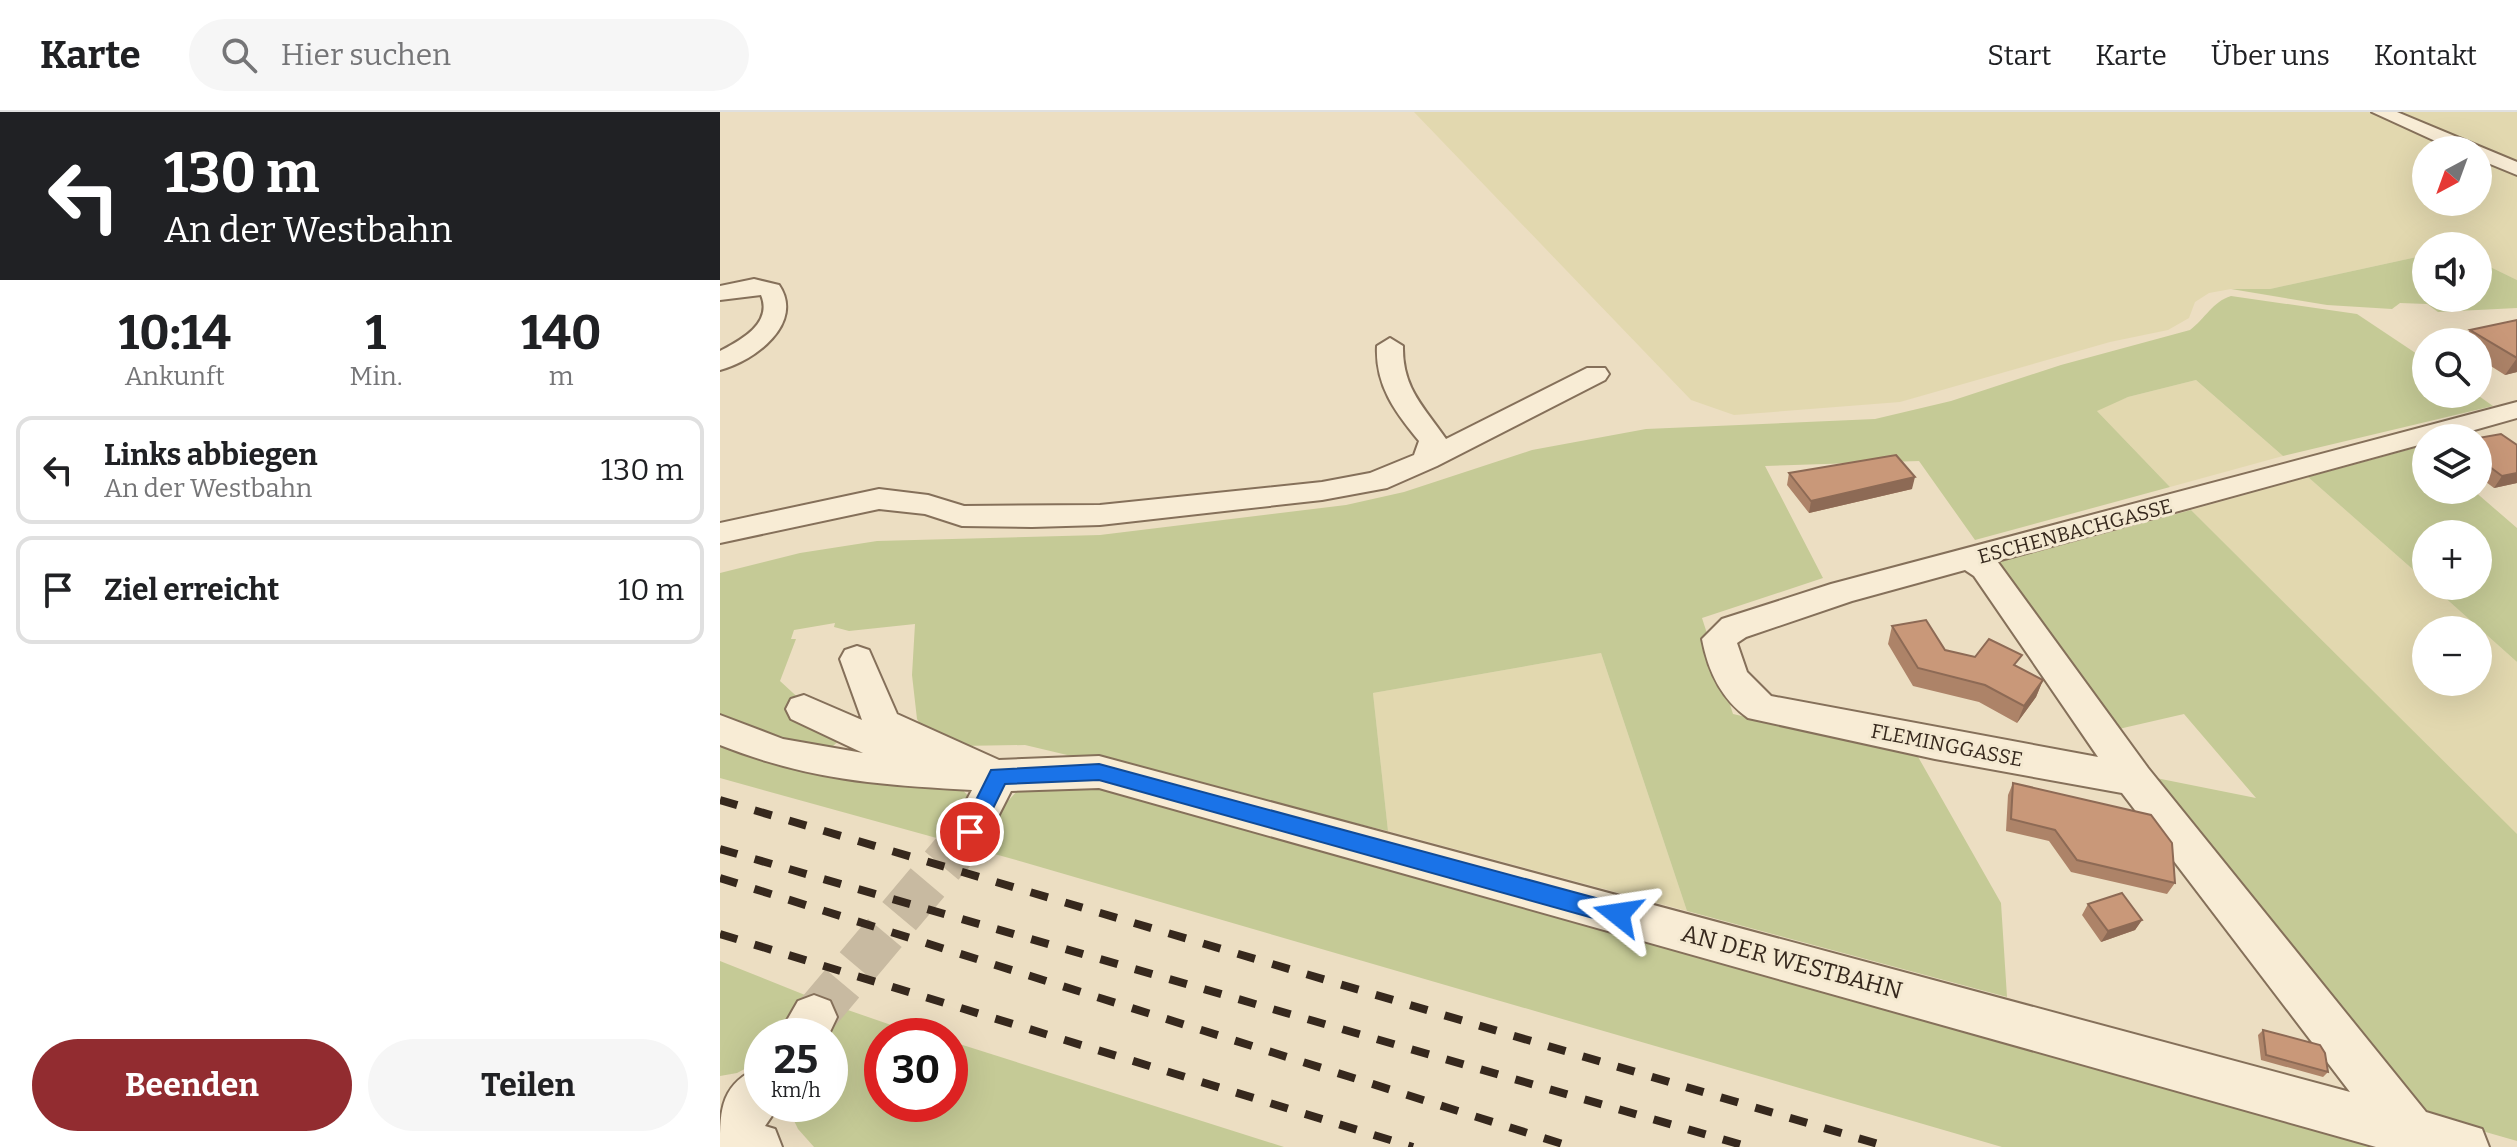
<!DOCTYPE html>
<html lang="de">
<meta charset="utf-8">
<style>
:root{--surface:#fff;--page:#f6f6f6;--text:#202124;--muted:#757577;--line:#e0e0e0;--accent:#922c30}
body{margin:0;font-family:Bitter,serif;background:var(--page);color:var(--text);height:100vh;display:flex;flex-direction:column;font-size:30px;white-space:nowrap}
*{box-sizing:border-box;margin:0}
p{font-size:26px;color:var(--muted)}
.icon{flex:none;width:44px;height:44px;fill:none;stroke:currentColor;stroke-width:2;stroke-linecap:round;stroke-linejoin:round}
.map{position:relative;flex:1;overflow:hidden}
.drawer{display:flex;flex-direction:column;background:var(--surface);width:720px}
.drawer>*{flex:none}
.hud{background:#202124;color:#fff;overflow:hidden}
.needle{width:52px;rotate:221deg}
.controls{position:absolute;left:1692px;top:24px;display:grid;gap:16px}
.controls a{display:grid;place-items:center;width:80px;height:80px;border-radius:50%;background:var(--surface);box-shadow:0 8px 32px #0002;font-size:40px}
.speed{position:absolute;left:24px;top:906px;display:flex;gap:16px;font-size:40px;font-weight:700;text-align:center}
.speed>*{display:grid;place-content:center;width:104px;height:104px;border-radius:50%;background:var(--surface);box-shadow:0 8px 32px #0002;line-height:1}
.speed small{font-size:20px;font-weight:400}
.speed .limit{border:12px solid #d22;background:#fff;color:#111}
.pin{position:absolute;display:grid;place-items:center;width:68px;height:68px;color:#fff;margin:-34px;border:4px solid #fff;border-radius:50%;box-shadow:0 2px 8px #0007}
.me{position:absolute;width:88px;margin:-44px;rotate:285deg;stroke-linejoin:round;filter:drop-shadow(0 0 6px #0008)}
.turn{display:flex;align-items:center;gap:28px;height:168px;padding:0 32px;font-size:36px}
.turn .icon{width:104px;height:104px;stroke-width:2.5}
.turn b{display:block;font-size:56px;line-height:68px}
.eta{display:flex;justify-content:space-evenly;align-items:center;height:136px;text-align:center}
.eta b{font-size:48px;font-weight:700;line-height:56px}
.button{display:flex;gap:16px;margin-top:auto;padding:16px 32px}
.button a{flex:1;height:92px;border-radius:48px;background:var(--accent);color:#fff;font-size:32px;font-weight:700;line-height:92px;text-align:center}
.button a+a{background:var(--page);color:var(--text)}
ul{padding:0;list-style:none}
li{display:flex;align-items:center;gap:24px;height:108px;margin:0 16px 12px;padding:0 16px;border:4px solid var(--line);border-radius:16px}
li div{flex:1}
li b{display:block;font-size:30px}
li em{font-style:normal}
header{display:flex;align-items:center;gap:48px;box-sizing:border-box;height:112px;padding:0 40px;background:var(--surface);border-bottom:2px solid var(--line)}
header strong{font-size:38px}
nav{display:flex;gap:44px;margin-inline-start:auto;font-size:28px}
.search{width:560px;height:72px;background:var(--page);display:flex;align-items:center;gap:20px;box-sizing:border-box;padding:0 28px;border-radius:44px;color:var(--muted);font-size:30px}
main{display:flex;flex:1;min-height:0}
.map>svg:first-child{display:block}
.farmland{fill:#e2d8af;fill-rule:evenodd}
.green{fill:#c5ca96}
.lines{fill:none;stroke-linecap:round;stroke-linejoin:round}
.minor-tunnel{stroke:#c8baa1;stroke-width:44;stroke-dasharray:44 22;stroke-linecap:butt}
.minor-casing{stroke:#85705a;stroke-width:4}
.minor{fill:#f8ecd5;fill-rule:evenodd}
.rail{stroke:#36281d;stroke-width:8;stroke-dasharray:18 18;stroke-linecap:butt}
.wall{fill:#ad8368}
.shaded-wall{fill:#8d6a55}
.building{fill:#c99879;stroke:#8d6a55;stroke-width:2}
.route{fill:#1a73e8;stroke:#114b97;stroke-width:2}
.labels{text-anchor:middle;stroke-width:6;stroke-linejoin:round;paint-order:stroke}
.street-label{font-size:20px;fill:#36281d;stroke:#f4e9d1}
.near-street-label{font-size:24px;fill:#36281d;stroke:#f4e9d1}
</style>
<header>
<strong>Karte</strong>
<div class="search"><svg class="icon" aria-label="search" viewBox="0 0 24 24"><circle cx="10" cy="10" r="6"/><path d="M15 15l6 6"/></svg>Hier suchen</div>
<nav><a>Start</a><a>Karte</a><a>Über uns</a><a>Kontakt</a></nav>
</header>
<main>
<section class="drawer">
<div class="hud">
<div class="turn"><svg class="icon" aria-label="left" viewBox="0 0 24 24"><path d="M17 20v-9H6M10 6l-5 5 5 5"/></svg><div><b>130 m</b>An der Westbahn</div></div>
</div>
<div class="eta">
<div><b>10:14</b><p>Ankunft</p></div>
<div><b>1</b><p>Min.</p></div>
<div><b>140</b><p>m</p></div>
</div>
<ul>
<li><svg class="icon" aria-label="left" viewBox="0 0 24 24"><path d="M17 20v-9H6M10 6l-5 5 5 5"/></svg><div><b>Links abbiegen</b><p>An der Westbahn</p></div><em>130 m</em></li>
<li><svg class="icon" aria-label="arrive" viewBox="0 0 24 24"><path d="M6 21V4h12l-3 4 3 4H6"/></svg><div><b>Ziel erreicht</b></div><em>10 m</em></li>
</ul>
<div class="button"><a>Beenden</a><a>Teilen</a></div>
</section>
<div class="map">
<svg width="1797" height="1035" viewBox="0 0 1797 1035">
<rect width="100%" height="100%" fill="#ecdec2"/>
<path class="farmland" d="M 694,0 L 1797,0 L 1797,168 L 1758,149 L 1758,134 L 1706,134 L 1706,143 L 1550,177 L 1511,177 L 1489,181 L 1475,190 L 1469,206 L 1448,218 L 1390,230 L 1180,290 L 1014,303 L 971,288 ZM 1706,38 L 1758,38 L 1758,90 L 1706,90 Z
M 1476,268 L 1563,344 L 1450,375 L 1376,298 L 1408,285 Z
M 1588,365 L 1706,469 L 1706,474 L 1712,474 L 1797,550 L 1797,723 L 1471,398 ZM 1706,518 L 1758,518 L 1758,570 L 1706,570 Z
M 881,541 L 967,799 L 668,719 L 653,581 Z"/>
<path class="green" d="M 1706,143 L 1706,186 L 1758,186 L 1758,149 L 1797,168 L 1797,196 L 1718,200 L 1707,192 L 1680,191 L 1672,197 L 1607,193 L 1511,177 L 1550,177 Z
M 1511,184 L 1637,202 L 1706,248 L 1706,282 L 1756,282 L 1773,294 L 1563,344 L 1476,268 L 1408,285 L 1377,299 L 1450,375 L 1255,428 L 1199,349 L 1045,354 L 1103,466 L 982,506 L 1013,602 L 1197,643 L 1281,791 L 1287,885 L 967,799 L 881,541 L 653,581 L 668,719 L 305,633 L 239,634 L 202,616 L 197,607 L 192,563 L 195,512 L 129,519 L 114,515 L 115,511 L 74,518 L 71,527 L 76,527 L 60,569 L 122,626 L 105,641 L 0,610 L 0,461 L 80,441 L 157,429 L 380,423 L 626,393 L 684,380 L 812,338 L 926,317 L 1155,307 L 1231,289 L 1341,253 L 1470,218 C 1486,206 1492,190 1511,184 Z
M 1702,334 L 1706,338 L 1706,378 L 1753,378 L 1797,416 L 1797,550 L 1712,474 L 1758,474 L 1758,422 L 1706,422 L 1706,469 L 1588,365 Z
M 1471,398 L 1797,722 L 1797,1029 L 1689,998 L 1421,663 L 1536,686 L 1464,602 L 1390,619 L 1272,452 Z
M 3,633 L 241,676 L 249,685 L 258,722 L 299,677 L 349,667 L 1696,1035 L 1282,1035 L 303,750 L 0,666 L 0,636 Z
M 0,849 L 90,885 C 98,896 108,897 122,896 L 203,924 L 162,924 L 162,992 L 230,992 L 230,929 L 564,1035 L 94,1035 L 78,1017 L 66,992 L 110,992 L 110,924 L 42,924 L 42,948 L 17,961 L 0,964 Z"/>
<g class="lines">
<path class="minor-tunnel" d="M 94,905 L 250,720"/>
<g class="minor-casing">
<path id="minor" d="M 1652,0 L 1677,0 L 1797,50 L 1797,63 L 1758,47 L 1758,38 L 1735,38 Z
M 34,167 L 59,173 C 85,211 35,249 0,258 L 0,239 C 21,228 53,211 41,183 L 0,188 L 0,174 Z
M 670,226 L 683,234 C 682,276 704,295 726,327 L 867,256 L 885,256 L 889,262 L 885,268 L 717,354 L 667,376 L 602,388 L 380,413 L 312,415 L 242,414 L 205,402 L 159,397 L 0,431 L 0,411 L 159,377 L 208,383 L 244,394 L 380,393 L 602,370 L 650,361 L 694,343 L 699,329 C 675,300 655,273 657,234 Z
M 1797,290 L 1797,306 L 1726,326 L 1706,326 L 1706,331 L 1277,449 L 1428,656 L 1706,1000 L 1762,1017 L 1769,1035 L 1656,1035 L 379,676 L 291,679 L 264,732 L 250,737 L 236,732 L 230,720 L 252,678 C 159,673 88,668 0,633 L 0,603 L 63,627 L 143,641 L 71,607 L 66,597 L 71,587 L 84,583 L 142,608 L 120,547 L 125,538 L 137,534 L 149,538 L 177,602 L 279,648 L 379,644 L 1630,980 L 1402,681 L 1215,647 L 1028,606 C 1001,587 988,559 982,527 L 1002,507 L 1111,472 ZM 1245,458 L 1254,464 L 1378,645 L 1051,584 L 1027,560 L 1017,531 L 1026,525 L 1132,489 Z
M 94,883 L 110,889 L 117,905 L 108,924 L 58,924 L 78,889 Z
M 42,954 L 42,992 L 60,992 L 45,1014 L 55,1017 L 62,1035 L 0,1035 C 0,996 1,971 42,954 Z"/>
</g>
<use href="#minor" class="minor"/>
<path class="rail" d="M 0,688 L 1168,1035
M 0,737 L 1029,1035
M 0,766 L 852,1035
M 0,822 L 693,1035"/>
</g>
<path class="wall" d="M 1797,208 L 1797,260 L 1785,263 L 1758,246 L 1758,230 L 1742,230 L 1750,218 Z
M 1758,326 L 1797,371 L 1774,376 L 1758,364 Z
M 1069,361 L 1192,377 L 1089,401 L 1067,373 Z
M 1172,514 L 1225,538 L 1297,555 L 1323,568 L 1316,585 L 1297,611 L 1259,590 L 1193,574 L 1168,532 Z
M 1293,671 L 1455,771 L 1447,782 L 1351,760 L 1329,729 L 1286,719 L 1288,683 Z
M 1368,792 L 1422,808 L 1415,818 L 1381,830 L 1362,803 Z
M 1543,918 L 1608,960 L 1603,965 L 1541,948 L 1538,923 Z"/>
<path class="shaded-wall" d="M 1797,246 L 1797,260 L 1785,263 Z
M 1797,361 L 1797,371 L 1774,376 L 1782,364 Z
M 1195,365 L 1192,377 L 1089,401 L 1091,389 Z
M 1323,568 L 1316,585 L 1297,611 L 1304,594 Z
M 1422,808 L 1415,818 L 1381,830 L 1388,819 Z"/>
<path class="building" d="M 1797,208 L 1797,246 L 1750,218 Z
M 1781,322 L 1797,333 L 1797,361 L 1782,364 L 1758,346 L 1758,326 Z
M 1176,343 L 1195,365 L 1091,389 L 1069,361 Z
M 1206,508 L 1225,538 L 1255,545 L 1269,527 L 1302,543 L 1294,553 L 1323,568 L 1304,594 L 1265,573 L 1198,556 L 1172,514 Z
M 1293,671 L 1431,703 L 1452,731 L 1455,771 L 1357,748 L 1335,718 L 1291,707 Z
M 1402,781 L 1422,808 L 1388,819 L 1368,792 Z
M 1543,918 L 1600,933 L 1605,941 L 1608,960 L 1546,943 Z"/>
<path class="route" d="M 379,652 L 898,792 L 906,795 L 909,802 L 906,810 L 898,813 L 379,668 L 285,672 L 258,727 L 243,727 L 240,720 L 271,658 Z"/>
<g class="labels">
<g class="street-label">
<text transform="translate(1355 419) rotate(-15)" y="7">ESCHENBACHGASSE</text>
<text transform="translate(1227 633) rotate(11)" y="7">FLEMINGGASSE</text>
</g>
<g class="near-street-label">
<text transform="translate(1072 850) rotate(15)" y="8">AN DER WESTBAHN</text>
</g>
</g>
</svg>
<div class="controls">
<a><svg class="needle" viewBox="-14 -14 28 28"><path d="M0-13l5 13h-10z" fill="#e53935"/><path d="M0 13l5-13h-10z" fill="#757577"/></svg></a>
<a><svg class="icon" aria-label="sound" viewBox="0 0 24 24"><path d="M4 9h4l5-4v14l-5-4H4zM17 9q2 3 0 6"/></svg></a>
<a><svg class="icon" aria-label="search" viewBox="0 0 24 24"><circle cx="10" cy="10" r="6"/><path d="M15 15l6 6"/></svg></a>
<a><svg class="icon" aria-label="layers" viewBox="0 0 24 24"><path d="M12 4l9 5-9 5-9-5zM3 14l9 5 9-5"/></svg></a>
<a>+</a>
<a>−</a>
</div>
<div class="speed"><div>25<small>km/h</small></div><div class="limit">30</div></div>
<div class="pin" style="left:250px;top:720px;background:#d93025"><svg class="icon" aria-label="arrive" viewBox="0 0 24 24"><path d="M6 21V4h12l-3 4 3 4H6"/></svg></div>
<svg class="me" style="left:898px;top:802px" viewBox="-20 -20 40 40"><path d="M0-17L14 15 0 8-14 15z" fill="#1a73e8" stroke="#fff" stroke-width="4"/></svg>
</div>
</main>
